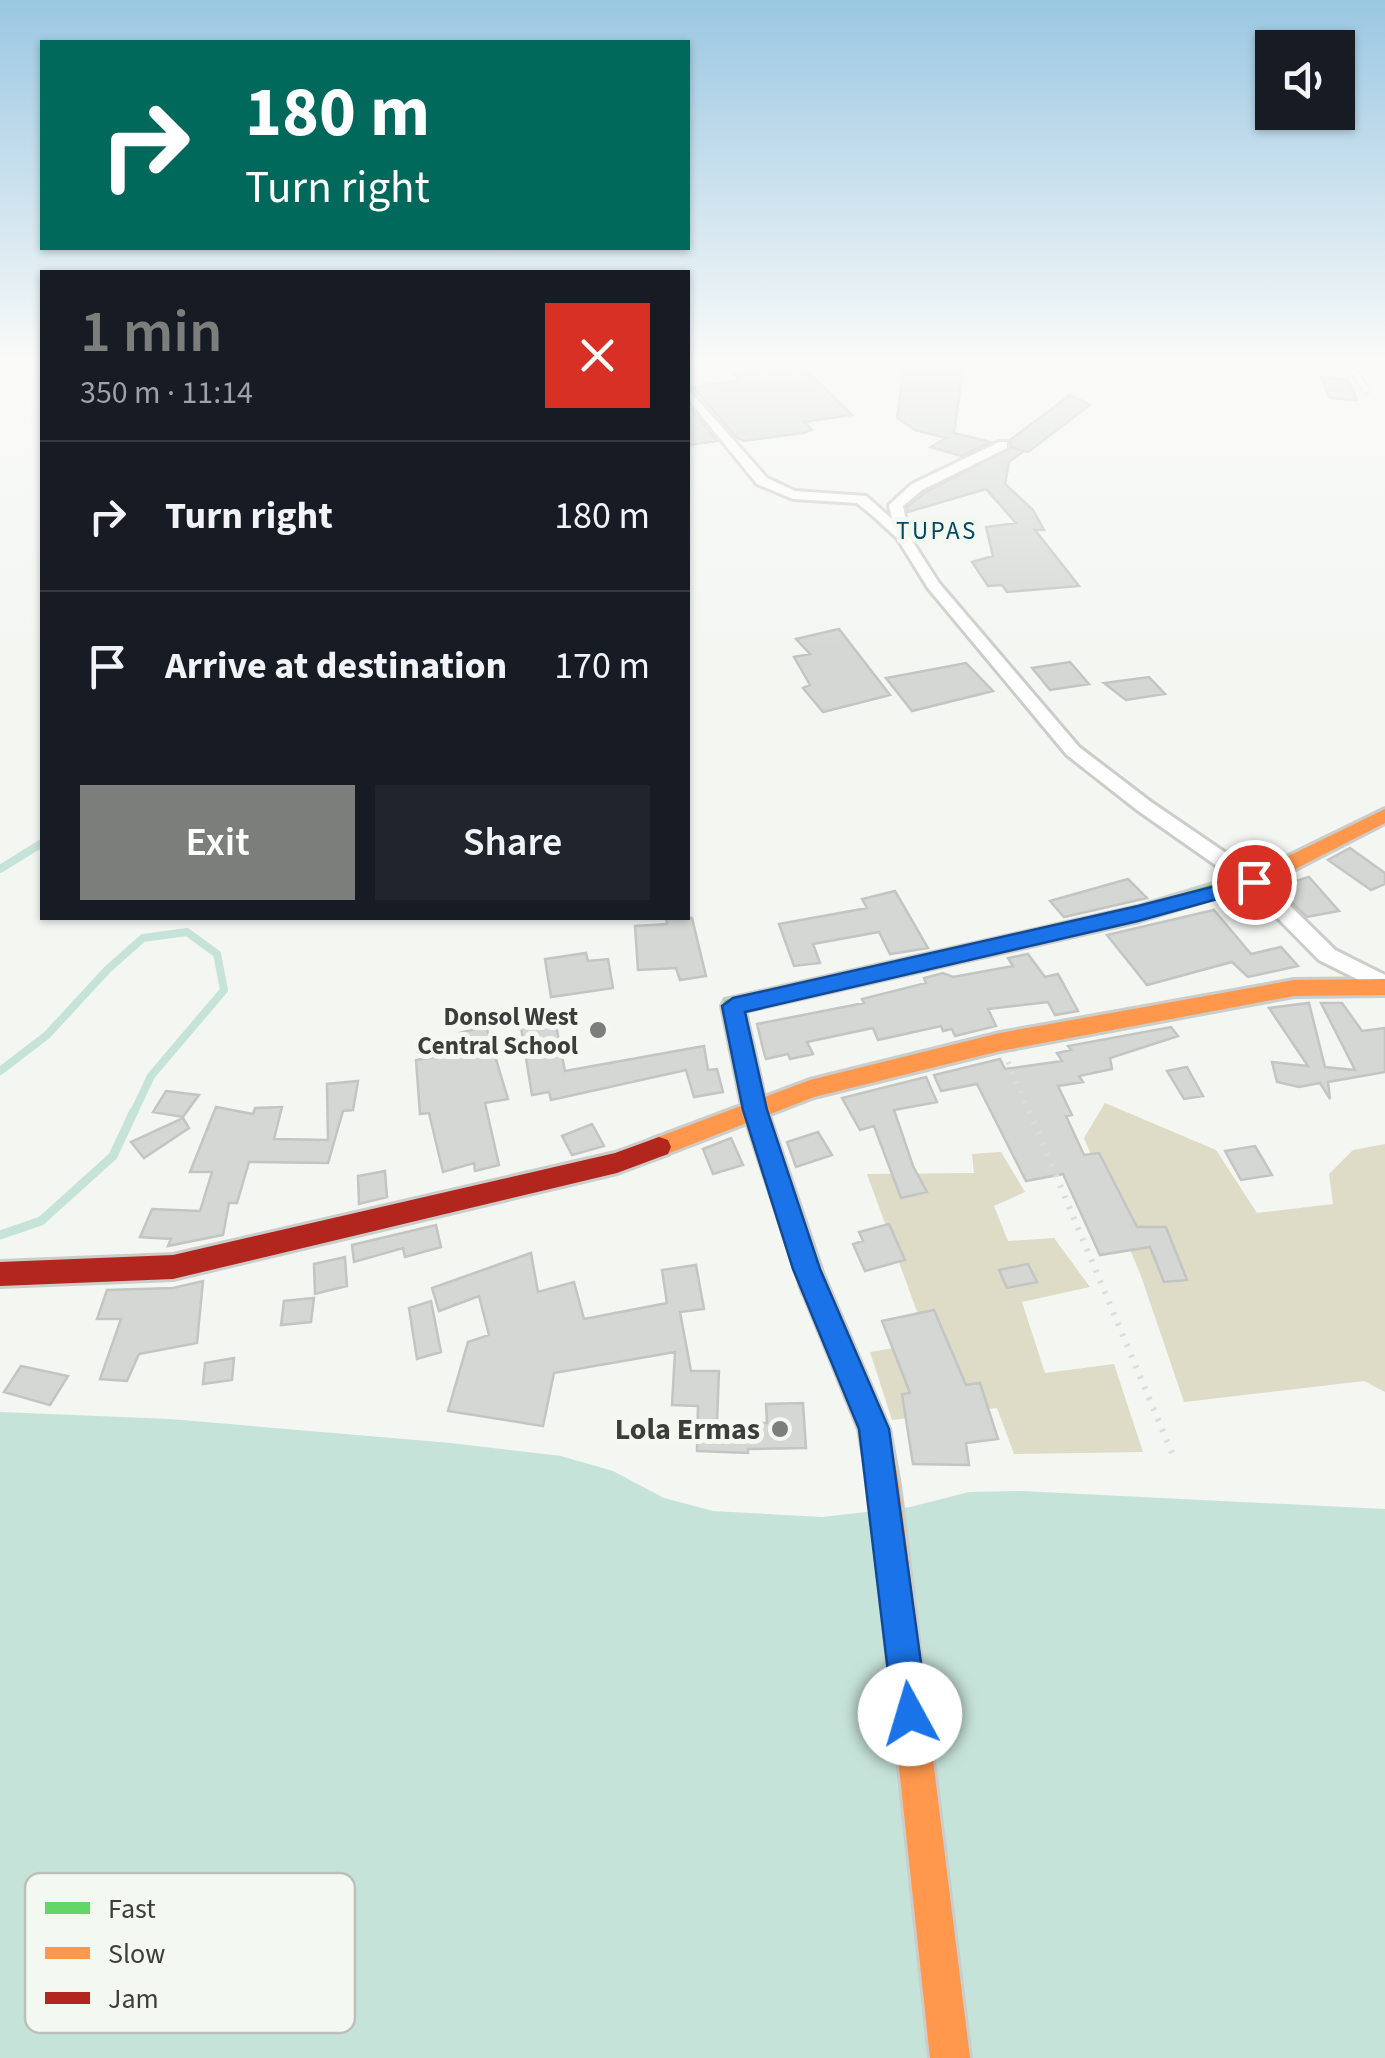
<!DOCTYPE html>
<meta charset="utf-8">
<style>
:root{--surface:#171b24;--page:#20242c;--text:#f1f3f6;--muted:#9ea1a6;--line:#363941;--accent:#7c7e7b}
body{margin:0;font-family:"Source Sans 3",sans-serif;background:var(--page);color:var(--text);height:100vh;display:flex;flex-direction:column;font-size:38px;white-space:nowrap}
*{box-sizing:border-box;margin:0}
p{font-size:32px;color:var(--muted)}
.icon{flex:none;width:55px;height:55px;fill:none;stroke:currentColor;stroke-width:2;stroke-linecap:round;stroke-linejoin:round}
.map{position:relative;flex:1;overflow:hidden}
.side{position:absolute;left:40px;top:270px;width:650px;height:650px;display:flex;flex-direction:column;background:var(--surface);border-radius:0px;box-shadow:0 2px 8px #0004}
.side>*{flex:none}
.top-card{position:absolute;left:40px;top:40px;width:650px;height:210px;border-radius:0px;box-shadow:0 2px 8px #0004;background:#00695c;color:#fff;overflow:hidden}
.tools{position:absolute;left:1255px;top:30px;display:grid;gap:20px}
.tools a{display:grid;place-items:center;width:100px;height:100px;border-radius:0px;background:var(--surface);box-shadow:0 2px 8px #0004;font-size:50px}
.pin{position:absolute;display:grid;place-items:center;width:85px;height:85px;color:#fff;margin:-42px;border:5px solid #fff;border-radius:50%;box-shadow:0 2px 10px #0007}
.me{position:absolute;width:110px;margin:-55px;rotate:354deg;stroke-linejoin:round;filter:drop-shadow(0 0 8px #0008)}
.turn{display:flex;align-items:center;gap:35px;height:210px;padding:0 40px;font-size:45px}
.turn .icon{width:130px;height:130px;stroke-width:2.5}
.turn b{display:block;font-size:70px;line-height:85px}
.round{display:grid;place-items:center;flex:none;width:105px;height:105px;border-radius:0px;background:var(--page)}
.head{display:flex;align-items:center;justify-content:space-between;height:170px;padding:0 40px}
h1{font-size:60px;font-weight:600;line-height:75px;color:var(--accent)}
.action{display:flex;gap:20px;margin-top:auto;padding:20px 40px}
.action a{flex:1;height:115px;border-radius:0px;background:var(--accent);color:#fff;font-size:40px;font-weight:600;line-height:115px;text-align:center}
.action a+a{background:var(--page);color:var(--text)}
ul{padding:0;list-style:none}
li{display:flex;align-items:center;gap:30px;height:150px;padding:0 40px;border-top:2px solid var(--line)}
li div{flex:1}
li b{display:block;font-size:38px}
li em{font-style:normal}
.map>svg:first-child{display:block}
.forest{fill:#dedbc7}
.water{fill:#c6e3da}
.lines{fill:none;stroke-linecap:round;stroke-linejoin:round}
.stream-far1{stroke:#c6e3da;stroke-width:8}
.stream{stroke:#c6e3da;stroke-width:9}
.building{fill:#d4d7d4;stroke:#c3c5c2;stroke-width:2.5}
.lane-casing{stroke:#cbcdca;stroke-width:9}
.street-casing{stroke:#cbcdca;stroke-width:6}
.fast-casing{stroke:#cbcdca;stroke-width:6}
.slow-casing{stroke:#cbcdca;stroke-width:6}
.jam-casing{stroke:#cbcdca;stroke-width:6}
.path-far1{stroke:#dcdcdc;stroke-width:5;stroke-dasharray:2.5 8;stroke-linecap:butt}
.path{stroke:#dcdcdc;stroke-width:6;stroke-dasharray:2.5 9;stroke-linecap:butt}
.lane{stroke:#fdfefd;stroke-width:6}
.street{fill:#fdfefd;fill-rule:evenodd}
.fast{fill:#63d668;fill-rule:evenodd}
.slow{fill:#ff974d;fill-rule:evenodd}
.jam{fill:#b3261e;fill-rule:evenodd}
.route{fill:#1a73e8;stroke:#114b97;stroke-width:2.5}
.poi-dot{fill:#7c7e7b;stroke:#f3f8f0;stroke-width:4}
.labels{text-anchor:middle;stroke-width:10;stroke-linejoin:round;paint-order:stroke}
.far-quarter-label{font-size:25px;letter-spacing:2.5px;fill:#004966;stroke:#f3f8f0}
.poi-label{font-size:25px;font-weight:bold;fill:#3c3e3b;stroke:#f3f8f0;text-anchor:end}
.near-poi-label{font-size:30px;font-weight:bold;fill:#3c3e3b;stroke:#f3f8f0;text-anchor:end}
.key{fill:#f3f8f0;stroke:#bcc0ba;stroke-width:2.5}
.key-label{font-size:28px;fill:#3c3e3b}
</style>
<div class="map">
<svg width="1385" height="2058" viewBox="0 0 1385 2058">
<rect width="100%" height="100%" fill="#f4f6f2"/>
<path class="forest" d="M 1105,1103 L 1216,1150 L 1257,1213 L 1333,1204 L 1329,1174 L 1353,1150 L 1385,1144 L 1385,1392 L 1364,1381 L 1184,1402 L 1141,1276 L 1084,1138 Z
M 1001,1152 L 1025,1192 L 994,1206 L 1008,1241 L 1054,1238 L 1090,1287 L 1022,1302 L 1045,1373 L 1114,1364 L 1143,1452 L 1014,1454 L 997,1408 L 892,1420 L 870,1352 L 928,1342 L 867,1174 L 974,1173 L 972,1154 Z"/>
<path class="water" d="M 0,1412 L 170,1419 L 451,1443 L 561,1456 L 613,1471 L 664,1498 L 713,1511 L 822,1517 L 910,1507 L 969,1492 L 1022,1491 L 1385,1509 L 1385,2058 L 0,2058 Z"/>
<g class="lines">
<path class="stream-far1" d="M 0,869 L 42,843
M 0,1071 L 47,1035 L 108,969 L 143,938 L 187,932 L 217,954 L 224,990 L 151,1076 L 133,1114"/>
<path class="stream" d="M 0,1235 L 41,1221 L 113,1156 L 134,1111"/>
</g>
<path class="building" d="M 905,361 L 963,369 L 954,433 L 991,442 L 961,456 L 931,447 L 946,438 L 915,430 L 897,418 Z
M 789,366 L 794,370 L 804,368 L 852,415 L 804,422 L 812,430 L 803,433 L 744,441 L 737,438 L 693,387 L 740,380 L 733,374 Z
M 1321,377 L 1348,379 L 1357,400 L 1330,398 Z
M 1070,395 L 1090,405 L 1028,452 L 1011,447 L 1010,440 Z
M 688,409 L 691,409 L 717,441 L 688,445 Z
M 1011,447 L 1024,451 L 1009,462 L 1005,484 L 1033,510 L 1044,530 L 1035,530 L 1079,586 L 1007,592 L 1002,585 L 988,586 L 972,562 L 993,556 L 986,527 L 1016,523 L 986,489 L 908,512 L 907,507 L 924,493 Z
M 839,629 L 890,695 L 823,712 L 803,688 L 810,685 L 794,657 L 810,654 L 796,639 Z
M 1070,662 L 1089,684 L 1050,690 L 1032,668 Z
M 966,663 L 993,691 L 912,711 L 886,678 Z
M 1149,677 L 1165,694 L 1126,700 L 1104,683 Z
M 1350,848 L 1385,873 L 1385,884 L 1371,890 L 1328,860 Z
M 1309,877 L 1339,911 L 1307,917 L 1276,887 Z
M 1128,879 L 1147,898 L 1064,917 L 1050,901 Z
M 895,891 L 928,948 L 890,954 L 879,932 L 813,944 L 820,963 L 794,966 L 779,924 L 867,908 L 862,899 Z
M 1214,910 L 1251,954 L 1281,947 L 1298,966 L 1248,977 L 1232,962 L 1147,985 L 1107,935 Z
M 666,918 L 692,918 L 706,976 L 680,980 L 676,968 L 638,970 L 635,926 L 667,924 Z
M 586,953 L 588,961 L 608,959 L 613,988 L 551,997 L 545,959 Z
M 1028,954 L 1045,977 L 1058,974 L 1078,1011 L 1055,1015 L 1048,1002 L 988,1009 L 996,1026 L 955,1036 L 952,1029 L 943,1031 L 941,1026 L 878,1040 L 873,1028 L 807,1042 L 813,1054 L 790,1059 L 788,1054 L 766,1059 L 763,1049 L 757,1024 L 864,1003 L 862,999 L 926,983 L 924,978 L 943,973 L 953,977 L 1013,966 L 1008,958 Z
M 1309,1003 L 1325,1067 L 1355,1070 L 1321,1003 L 1342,1003 L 1362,1031 L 1385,1028 L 1385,1072 L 1328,1082 L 1330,1099 L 1320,1083 L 1299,1087 L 1277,1082 L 1272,1062 L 1308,1066 L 1269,1008 Z
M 554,1015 L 565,1071 L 704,1046 L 708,1070 L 717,1069 L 723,1092 L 694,1097 L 686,1070 L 551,1100 L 549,1092 L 532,1095 L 520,1021 Z
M 486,1026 L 508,1099 L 485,1103 L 499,1165 L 475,1171 L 474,1163 L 443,1172 L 429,1113 L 420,1114 L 416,1060 L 465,1052 L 460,1033 Z
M 1171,1027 L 1178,1036 L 1110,1058 L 1112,1069 L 1079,1076 L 1083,1082 L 1058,1086 L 1072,1115 L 1066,1116 L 1084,1155 L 1099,1153 L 1137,1227 L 1166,1227 L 1187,1280 L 1164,1282 L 1150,1247 L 1100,1255 L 1063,1174 L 1026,1181 L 977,1084 L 941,1091 L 934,1075 L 1000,1059 L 1005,1069 L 1062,1061 L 1057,1053 L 1071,1050 L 1068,1046 Z
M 1187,1067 L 1203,1096 L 1184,1099 L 1167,1071 Z
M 926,1077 L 937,1102 L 894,1110 L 913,1166 L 927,1192 L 901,1198 L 874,1126 L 860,1130 L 842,1098 Z
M 358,1081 L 353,1110 L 343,1111 L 328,1163 L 249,1162 L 237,1203 L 229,1203 L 223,1235 L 168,1246 L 171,1239 L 140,1237 L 152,1209 L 200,1211 L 212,1172 L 190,1172 L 216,1107 L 253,1114 L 255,1108 L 282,1107 L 274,1139 L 328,1140 L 327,1084 Z
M 166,1091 L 199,1095 L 183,1117 L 153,1112 Z
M 183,1118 L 189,1128 L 144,1158 L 131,1142 Z
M 592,1124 L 604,1146 L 572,1155 L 562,1136 Z
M 818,1132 L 832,1155 L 796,1167 L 787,1142 Z
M 731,1138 L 743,1165 L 713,1174 L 703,1149 Z
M 1255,1146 L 1272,1175 L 1241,1180 L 1225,1151 Z
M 385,1171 L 387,1197 L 359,1204 L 358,1176 Z
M 889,1224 L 905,1260 L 865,1271 L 853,1244 L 863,1241 L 859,1232 Z
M 436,1225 L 441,1247 L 405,1257 L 403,1248 L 354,1262 L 352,1245 Z
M 531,1253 L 538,1292 L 574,1282 L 584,1319 L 667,1303 L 662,1270 L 696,1265 L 704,1309 L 680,1312 L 691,1371 L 719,1371 L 717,1422 L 767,1423 L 766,1404 L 803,1403 L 806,1448 L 748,1449 L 748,1453 L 697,1451 L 698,1406 L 672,1405 L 675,1352 L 554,1373 L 543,1426 L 448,1411 L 468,1342 L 489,1335 L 479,1296 L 439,1311 L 432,1288 Z
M 345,1257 L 347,1286 L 315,1294 L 314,1264 Z
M 1028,1264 L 1037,1282 L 1007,1288 L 999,1270 Z
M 203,1281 L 197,1343 L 139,1354 L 127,1381 L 100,1379 L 121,1319 L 97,1319 L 107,1290 L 173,1288 Z
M 314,1298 L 311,1322 L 281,1325 L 284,1301 Z
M 431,1301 L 441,1352 L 417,1359 L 409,1308 Z
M 934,1310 L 966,1385 L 980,1383 L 998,1439 L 966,1443 L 969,1465 L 913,1464 L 902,1394 L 910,1393 L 882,1321 Z
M 234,1358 L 232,1380 L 203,1384 L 205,1363 Z
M 21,1366 L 68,1376 L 50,1405 L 4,1392 Z"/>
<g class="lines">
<g class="lane-casing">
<path id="lane" d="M 1347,360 L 1366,390"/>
</g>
<g class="street-casing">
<path id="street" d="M 688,389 L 767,478 L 795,491 L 866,496 L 892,519 L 889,505 L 912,484 L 999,442 L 1007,442 L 1007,448 L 922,490 L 903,506 L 909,536 L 939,583 L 1079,747 L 1151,802 L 1261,877 L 1335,950 L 1385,975 L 1385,993 L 1319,960 L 1247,887 L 1137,810 L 1067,755 L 928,588 L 897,538 L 873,516 L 857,503 L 793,499 L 757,484 L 688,399 Z"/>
</g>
<g class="fast-casing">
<path id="fast" d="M 1269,867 L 1276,869 L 1279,874 L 1276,879 L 1139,921 L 745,1011 L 767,1110 L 826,1284 L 823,1293 L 813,1296 L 803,1293 L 743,1110 L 722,1006 L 725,1000 L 1137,907 Z"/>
</g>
<g class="slow-casing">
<path id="slow" d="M 1385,809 L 1385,823 L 1276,879 L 1269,881 L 1259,874 L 1262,869 Z
M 1385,979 L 1385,995 L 1294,996 L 1000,1051 L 814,1097 L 659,1157 L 650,1154 L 647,1147 L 650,1140 L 810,1080 L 1000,1033 L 1294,980 Z
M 813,1272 L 823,1275 L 889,1429 L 899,1485 L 970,2058 L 930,2058 L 869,1485 L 859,1429 L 800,1284 L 803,1275 Z"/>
</g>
<g class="jam-casing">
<path id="jam" d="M 659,1137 L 668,1140 L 671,1147 L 668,1154 L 617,1173 L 173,1279 L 0,1286 L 0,1262 L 173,1255 L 615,1153 Z"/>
</g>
<path class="path-far1" d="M 1008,1062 L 1030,1114"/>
<path class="path" d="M 1029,1111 L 1175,1460"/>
<use href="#lane" class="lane"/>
<use href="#street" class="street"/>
<use href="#fast" class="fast"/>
<use href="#slow" class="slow"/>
<use href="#jam" class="jam"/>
</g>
<linearGradient id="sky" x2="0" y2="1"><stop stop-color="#9ac7e2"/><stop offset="0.56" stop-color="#fafbf9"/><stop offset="1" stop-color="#fafbf9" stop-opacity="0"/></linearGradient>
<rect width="1385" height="648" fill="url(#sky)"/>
<path class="route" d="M 1254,876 L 1264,882 L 1261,887 L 1138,921 L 745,1012 L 767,1110 L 820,1269 L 889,1429 L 928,1714 L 923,1727 L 910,1732 L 898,1727 L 893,1714 L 859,1429 L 793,1269 L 743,1110 L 722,1006 L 733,998 L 1138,906 Z"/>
<g class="poi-dot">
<circle cx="598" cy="1030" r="10"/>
<circle cx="780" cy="1429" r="10"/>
</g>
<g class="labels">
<g class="far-quarter-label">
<text x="937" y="539">TUPAS</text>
</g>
<g class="poi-label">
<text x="578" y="1025">Donsol West<tspan x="578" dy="29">Central School</tspan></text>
</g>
<g class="near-poi-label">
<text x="760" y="1439">Lola Ermas</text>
</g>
</g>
<rect x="25" y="1873" width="330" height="160" rx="15" class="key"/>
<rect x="45" y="1902" width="45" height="12" fill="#63d668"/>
<rect x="45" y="1947" width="45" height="12" fill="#ff974d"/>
<rect x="45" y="1992" width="45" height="12" fill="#b3261e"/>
<g class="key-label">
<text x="108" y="1918">Fast</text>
<text x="108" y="1963">Slow</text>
<text x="108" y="2008">Jam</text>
</g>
</svg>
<div class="tools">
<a><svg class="icon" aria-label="sound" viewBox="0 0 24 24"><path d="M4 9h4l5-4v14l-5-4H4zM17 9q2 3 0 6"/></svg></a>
</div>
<div class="pin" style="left:1254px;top:882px;background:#d93025"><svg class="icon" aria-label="arrive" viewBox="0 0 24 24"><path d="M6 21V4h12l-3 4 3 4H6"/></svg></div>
<svg class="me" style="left:910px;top:1714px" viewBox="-20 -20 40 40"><circle r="19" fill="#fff"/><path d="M0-13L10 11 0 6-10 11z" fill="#1a73e8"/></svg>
<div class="top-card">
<div class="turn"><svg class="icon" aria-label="right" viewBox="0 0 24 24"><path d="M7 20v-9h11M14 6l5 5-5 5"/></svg><div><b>180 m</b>Turn right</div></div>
</div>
<section class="side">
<div class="head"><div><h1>1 min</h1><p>350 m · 11:14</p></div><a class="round" style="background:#d93025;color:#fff"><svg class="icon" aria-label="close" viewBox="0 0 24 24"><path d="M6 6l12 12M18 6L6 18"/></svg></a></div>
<ul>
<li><svg class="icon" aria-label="right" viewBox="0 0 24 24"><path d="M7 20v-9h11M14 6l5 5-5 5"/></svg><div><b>Turn right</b></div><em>180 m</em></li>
<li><svg class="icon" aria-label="arrive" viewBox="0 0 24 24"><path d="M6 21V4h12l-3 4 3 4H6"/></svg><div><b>Arrive at destination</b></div><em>170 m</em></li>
</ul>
<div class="action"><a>Exit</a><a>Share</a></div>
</section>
</div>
